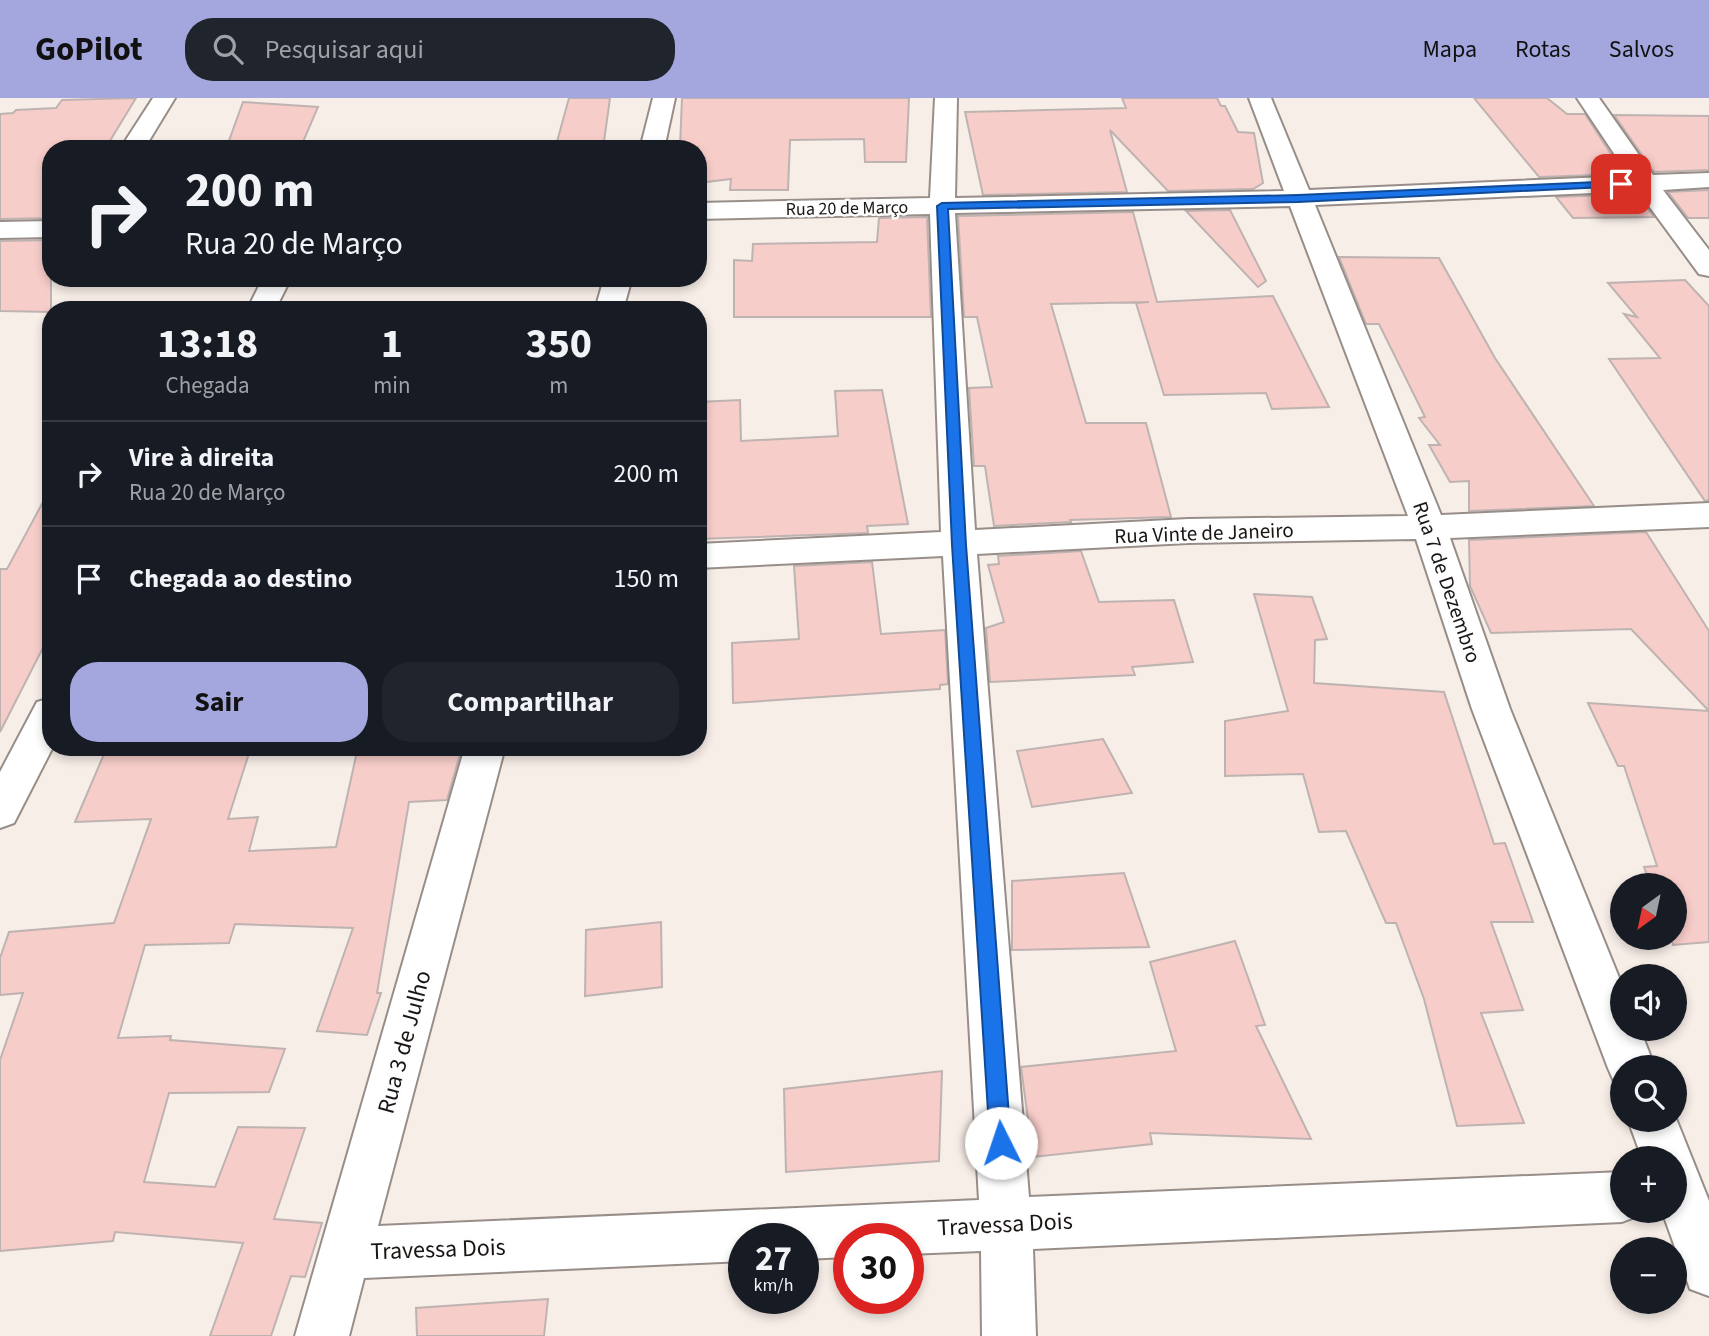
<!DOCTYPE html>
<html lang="pt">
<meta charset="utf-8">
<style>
:root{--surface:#171b24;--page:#20242c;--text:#f1f3f6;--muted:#9ea1a6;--line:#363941;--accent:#a4a7de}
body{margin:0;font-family:"Source Sans 3",sans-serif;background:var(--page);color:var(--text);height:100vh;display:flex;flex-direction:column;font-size:26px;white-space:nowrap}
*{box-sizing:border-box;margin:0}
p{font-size:23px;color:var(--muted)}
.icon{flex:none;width:38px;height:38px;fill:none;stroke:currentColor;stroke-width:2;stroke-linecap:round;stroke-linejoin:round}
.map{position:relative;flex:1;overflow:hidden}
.sheet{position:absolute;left:42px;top:203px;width:665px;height:455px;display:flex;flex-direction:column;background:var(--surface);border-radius:28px;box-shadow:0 4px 10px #0003}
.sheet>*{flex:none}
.banner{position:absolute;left:42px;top:42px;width:665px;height:147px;border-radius:28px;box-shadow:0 4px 10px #0003;background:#171b24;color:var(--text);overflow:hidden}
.needle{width:46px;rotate:213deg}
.fabs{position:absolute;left:1610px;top:775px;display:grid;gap:14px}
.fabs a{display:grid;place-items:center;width:77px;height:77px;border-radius:50%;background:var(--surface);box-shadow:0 4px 10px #0003;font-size:35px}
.speed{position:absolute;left:728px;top:1125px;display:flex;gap:14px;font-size:35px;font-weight:700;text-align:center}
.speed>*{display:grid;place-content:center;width:91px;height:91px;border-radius:50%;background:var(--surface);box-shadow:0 4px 10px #0003;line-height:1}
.speed small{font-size:18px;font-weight:400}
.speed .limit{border:10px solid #d22;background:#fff;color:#111}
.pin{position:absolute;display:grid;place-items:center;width:60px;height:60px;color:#fff;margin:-30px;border-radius:14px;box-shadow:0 4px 10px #0006}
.me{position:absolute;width:77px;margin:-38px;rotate:356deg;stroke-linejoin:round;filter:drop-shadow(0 0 5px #0008)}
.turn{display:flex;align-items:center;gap:24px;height:147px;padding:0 28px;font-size:32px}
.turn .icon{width:91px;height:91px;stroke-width:2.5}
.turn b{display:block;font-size:49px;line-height:60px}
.eta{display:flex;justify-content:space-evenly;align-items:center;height:119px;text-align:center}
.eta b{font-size:42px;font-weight:700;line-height:49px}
.action{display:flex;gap:14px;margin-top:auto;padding:14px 28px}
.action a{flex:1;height:80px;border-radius:28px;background:var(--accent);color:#111;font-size:28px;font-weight:700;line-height:80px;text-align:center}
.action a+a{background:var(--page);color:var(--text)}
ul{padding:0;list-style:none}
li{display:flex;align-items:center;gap:21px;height:105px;padding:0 28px;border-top:2px solid var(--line)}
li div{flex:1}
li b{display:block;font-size:26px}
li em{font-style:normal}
header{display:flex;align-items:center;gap:42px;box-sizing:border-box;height:98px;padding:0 35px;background:var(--accent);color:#111}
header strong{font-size:33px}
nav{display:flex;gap:38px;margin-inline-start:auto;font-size:24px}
.search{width:490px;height:63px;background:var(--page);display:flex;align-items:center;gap:18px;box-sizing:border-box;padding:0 24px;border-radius:28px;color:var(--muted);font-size:26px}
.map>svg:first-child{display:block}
.building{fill:#f7cdc9;stroke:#bfb3b2;stroke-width:2}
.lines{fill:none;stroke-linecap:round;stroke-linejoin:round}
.minor-casing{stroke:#988e89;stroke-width:4}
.minor{fill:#fff;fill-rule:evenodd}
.route{fill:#1a73e8;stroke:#114b97;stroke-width:2}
.labels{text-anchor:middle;stroke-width:5;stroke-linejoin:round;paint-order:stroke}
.far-street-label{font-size:18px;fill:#191513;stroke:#fdfdfd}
.street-label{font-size:21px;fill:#191513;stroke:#fdfdfd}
.near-street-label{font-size:24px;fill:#191513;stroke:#fdfdfd}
</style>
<header>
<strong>GoPilot</strong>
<div class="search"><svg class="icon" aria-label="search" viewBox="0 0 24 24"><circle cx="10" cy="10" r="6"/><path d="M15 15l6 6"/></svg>Pesquisar aqui</div>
<nav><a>Mapa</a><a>Rotas</a><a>Salvos</a></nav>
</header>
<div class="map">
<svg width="1709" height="1238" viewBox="0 0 1709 1238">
<rect width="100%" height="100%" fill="#f8eee8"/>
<path class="building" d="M 136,0 L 105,51 L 51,51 L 51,120 L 0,121 L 0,16 L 13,15 L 16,12 L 56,10 L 62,2 Z
M 569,0 L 610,0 L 603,51 L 555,51 Z
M 682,0 L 909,0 L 906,64 L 865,64 L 864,41 L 790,42 L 788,92 L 730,92 L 731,81 L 698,85 L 698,49 L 680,49 Z
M 1122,0 L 1217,0 L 1221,8 L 1225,8 L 1238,34 L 1254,35 L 1263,85 L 1253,91 L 1168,93 L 1110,32 L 1127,94 L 983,97 L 965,14 L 1126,10 Z
M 1474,0 L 1547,0 L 1567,16 L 1585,16 L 1624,76 L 1539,79 Z
M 243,4 L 318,9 L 300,51 L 226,51 Z
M 1614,17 L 1709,18 L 1709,72 L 1654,74 Z
M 1709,92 L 1709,120 L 1688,120 L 1668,94 Z
M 1637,96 L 1654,119 L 1573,120 L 1556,99 Z
M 1230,112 L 1266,183 L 1258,189 L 1186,113 Z
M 1133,114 L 1157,204 L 1273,198 L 1329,309 L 1272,311 L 1266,295 L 1164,297 L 1136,205 L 1149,204 L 1051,206 L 1086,325 L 1146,325 L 1171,419 L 1070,422 L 1071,424 L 994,428 L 985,368 L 974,368 L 969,290 L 992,289 L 977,219 L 964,219 L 958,118 Z
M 927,119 L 931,219 L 734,219 L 734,162 L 752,163 L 753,146 L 877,144 L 879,120 Z
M 51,142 L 51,214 L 0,213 L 0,143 Z
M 1339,159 L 1439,160 L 1495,260 L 1594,408 L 1469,413 L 1469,383 L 1450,384 L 1429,347 L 1440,347 L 1419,320 L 1425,319 L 1379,226 L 1366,226 Z
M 1685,182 L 1709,208 L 1709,402 L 1705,403 L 1609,261 L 1660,260 L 1624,216 L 1637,219 L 1608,185 Z
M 882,292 L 908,426 L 867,428 L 868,435 L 698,441 L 698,304 L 740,302 L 741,343 L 838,338 L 835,293 Z
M 51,389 L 51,534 L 0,634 L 0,471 L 7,471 Z
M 1646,434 L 1709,533 L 1709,613 L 1631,531 L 1491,535 L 1470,488 L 1469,442 Z
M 1081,453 L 1099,504 L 1174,502 L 1193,564 L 1132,569 L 1135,577 L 990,584 L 986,530 L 1004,524 L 988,467 L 999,466 L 998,458 Z
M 872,464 L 881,536 L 945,532 L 948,586 L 940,587 L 940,591 L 733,605 L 732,545 L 799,541 L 794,468 Z
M 1254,496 L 1312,499 L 1327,541 L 1315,542 L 1314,585 L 1444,594 L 1494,746 L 1505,745 L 1533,824 L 1491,824 L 1523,912 L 1481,915 L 1524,1025 L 1457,1028 L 1424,901 L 1396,825 L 1386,825 L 1346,733 L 1319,734 L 1303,676 L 1225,678 L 1225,623 L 1288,613 Z
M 1588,605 L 1709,613 L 1709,844 L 1673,847 L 1671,840 L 1675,840 L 1675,788 L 1651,788 L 1644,769 L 1657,768 L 1624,668 L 1618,668 Z
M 1103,641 L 1132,695 L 1032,709 L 1017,653 Z
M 107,649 L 251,649 L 228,721 L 258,719 L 249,753 L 336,749 L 358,649 L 462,649 L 447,702 L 409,704 L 377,895 L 381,895 L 367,937 L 317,933 L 353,830 L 235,826 L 229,845 L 145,847 L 118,940 L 171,938 L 170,942 L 285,951 L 269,994 L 169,995 L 144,1084 L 215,1089 L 238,1029 L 305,1030 L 274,1121 L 322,1125 L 305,1179 L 291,1178 L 271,1238 L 210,1238 L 243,1145 L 115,1134 L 113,1143 L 0,1153 L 0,962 L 23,895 L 0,897 L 0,860 L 9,834 L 114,825 L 151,721 L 75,724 Z
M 1124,775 L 1149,849 L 1012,852 L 1012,783 Z
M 661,824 L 662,889 L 585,898 L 586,832 Z
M 1235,843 L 1265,927 L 1256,928 L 1311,1041 L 1150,1035 L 1152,1046 L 1033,1059 L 1021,969 L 1176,953 L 1150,864 Z
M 942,973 L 939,1063 L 786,1074 L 784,991 Z
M 548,1201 L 544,1238 L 417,1238 L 416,1210 Z"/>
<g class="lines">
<g class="minor-casing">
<path id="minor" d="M 153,0 L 175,0 L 144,51 L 120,51 Z
M 653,0 L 675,0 L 664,51 L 640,51 Z
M 935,0 L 957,0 L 955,100 L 1284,93 L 1249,0 L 1271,0 L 1309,92 L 1629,78 L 1577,0 L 1599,0 L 1653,77 L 1709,75 L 1709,89 L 1663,92 L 1709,152 L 1709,178 L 1699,176 L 1638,93 L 1315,107 L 1441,417 L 1709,405 L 1709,429 L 1450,440 L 1510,611 L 1622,887 L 1622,931 L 1640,931 L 1655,970 L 1622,970 L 1622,989 L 1615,986 L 1608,970 L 1472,611 L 1416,441 L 1188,445 L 977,456 L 1029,1099 L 1622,1074 L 1622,1113 L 1642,1113 L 1640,1117 L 1622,1124 L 1033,1151 L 1036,1238 L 982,1238 L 981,1153 L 908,1156 L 908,1141 L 849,1141 L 849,1159 L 803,1161 L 803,1141 L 744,1141 L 744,1163 L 364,1180 L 349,1238 L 295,1238 L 465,649 L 505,649 L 378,1128 L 979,1102 L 943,458 L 698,470 L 698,446 L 941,434 L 930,116 L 698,121 L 698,105 L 930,100 ZM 1290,108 L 1408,418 L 1188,421 L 975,432 L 955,115 Z
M 51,123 L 51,139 L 0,140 L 0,124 Z
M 263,180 L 291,180 L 275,212 L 247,212 Z
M 604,180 L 632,180 L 623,212 L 595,212 Z
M 51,600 L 53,649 L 14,725 L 0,730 L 0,674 L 37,604 Z
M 1675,1018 L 1709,1103 L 1709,1198 L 1690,1191 L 1662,1113 L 1675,1113 L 1675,1060 L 1642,1060 L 1628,1022 L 1675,1022 Z"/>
</g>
<use href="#minor" class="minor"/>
</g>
<path class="route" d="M 1621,83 L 1625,84 L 1625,88 L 1298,104 L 948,111 L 966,447 L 1011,1045 L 1008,1052 L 1001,1055 L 993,1052 L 990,1045 L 952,447 L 937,108 L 942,105 L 1298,97 Z"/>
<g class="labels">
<g class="far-street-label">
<text transform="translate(847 110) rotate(-1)" y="6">Rua 20 de Março</text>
</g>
<g class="street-label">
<text transform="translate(1204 435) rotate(-2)" y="7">Rua Vinte de Janeiro</text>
<text transform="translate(1447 484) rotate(71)" y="7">Rua 7 de Dezembro</text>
</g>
<g class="near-street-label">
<text transform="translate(404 944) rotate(-75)" y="8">Rua 3 de Julho</text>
<text transform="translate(1005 1126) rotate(-3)" y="8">Travessa Dois</text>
<text transform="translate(438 1151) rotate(-2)" y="8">Travessa Dois</text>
</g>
</g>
</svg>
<div class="fabs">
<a><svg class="needle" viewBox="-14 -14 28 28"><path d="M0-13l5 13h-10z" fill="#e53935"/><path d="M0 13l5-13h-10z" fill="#9ea1a6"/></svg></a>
<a><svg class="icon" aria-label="sound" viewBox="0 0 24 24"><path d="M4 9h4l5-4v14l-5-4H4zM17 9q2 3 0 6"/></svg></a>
<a><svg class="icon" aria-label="search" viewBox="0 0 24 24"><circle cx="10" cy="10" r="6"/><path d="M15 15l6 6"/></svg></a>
<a>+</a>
<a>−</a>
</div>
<div class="speed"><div>27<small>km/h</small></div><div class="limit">30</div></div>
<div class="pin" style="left:1621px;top:86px;background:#d93025"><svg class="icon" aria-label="arrive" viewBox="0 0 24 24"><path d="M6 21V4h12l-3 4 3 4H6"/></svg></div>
<svg class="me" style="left:1001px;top:1045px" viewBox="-20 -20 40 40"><circle r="19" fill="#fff"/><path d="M0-13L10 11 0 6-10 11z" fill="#1a73e8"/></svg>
<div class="banner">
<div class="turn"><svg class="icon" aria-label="right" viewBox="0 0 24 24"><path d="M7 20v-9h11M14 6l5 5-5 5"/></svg><div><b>200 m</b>Rua 20 de Março</div></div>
</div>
<section class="sheet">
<div class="eta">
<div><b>13:18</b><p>Chegada</p></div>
<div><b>1</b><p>min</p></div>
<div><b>350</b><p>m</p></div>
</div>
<ul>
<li><svg class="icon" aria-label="right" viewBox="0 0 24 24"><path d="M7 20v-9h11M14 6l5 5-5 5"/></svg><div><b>Vire à direita</b><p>Rua 20 de Março</p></div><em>200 m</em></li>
<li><svg class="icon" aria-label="arrive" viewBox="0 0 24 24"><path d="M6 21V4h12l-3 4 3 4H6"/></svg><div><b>Chegada ao destino</b></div><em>150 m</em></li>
</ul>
<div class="action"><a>Sair</a><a>Compartilhar</a></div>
</section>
</div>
